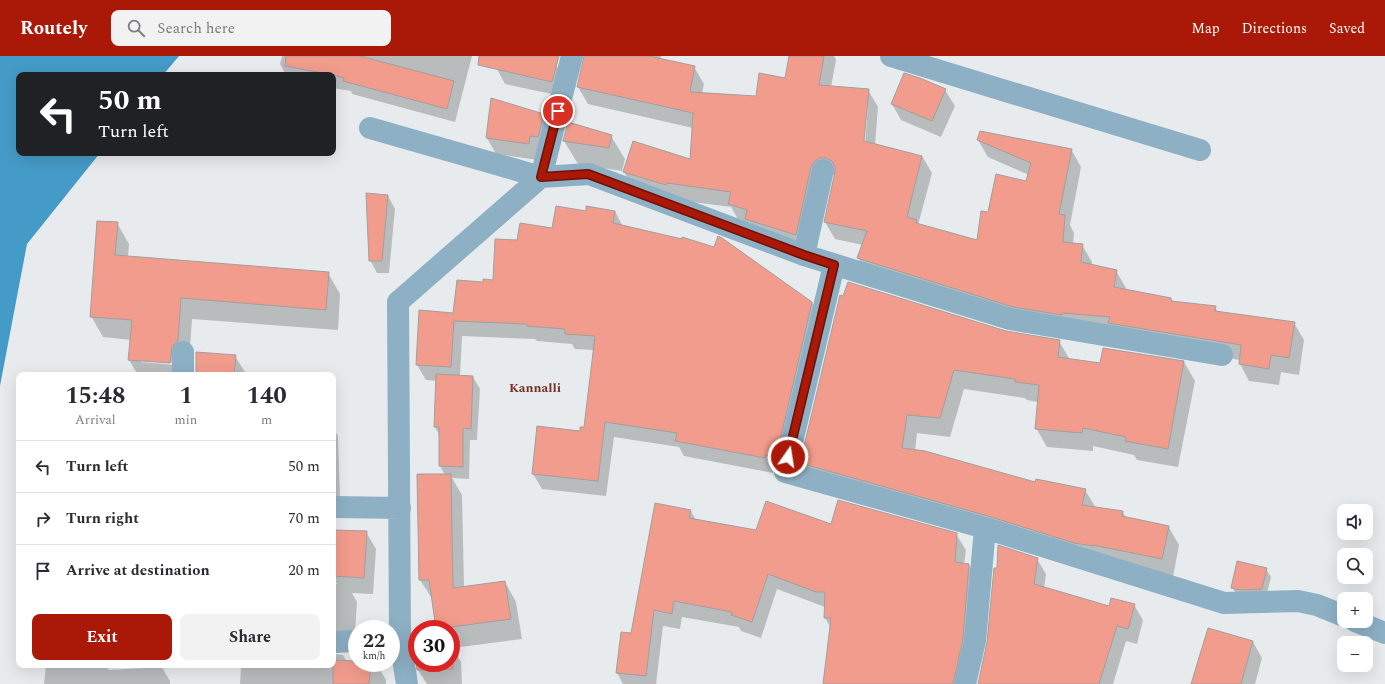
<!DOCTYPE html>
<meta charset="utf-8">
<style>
:root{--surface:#fff;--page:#f2f2f3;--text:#2b2b33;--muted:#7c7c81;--line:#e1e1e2;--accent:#aa1907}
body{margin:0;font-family:Spectral,serif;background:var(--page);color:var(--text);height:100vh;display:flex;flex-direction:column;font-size:15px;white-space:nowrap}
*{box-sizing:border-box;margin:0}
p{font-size:13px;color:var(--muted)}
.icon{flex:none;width:22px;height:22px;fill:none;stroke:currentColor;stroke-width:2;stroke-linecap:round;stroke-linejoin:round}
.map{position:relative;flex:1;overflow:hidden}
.panel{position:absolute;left:16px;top:316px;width:320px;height:296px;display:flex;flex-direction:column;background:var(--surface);border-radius:8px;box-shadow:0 4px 16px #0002}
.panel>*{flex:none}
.guide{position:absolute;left:16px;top:16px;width:320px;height:84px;border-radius:8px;box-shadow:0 4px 16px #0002;background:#202124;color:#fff;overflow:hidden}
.tools{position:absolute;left:1337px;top:448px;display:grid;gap:8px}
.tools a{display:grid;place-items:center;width:36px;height:36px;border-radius:8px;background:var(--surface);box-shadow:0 4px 16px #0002;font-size:20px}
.speed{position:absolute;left:348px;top:564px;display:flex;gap:8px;font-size:20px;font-weight:700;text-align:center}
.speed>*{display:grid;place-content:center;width:52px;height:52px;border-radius:50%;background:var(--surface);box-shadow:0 4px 16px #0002;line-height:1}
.speed small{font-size:10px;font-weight:400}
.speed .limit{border:6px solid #d22;background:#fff;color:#111}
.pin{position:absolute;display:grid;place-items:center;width:34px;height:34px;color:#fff;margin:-17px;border:2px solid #fff;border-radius:50%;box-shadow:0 1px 4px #0007}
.me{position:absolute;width:44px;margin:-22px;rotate:13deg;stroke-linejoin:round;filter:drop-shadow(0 0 3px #0008)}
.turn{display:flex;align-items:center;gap:14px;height:84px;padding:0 16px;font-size:18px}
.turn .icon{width:52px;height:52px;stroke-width:2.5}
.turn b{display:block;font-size:28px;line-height:34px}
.eta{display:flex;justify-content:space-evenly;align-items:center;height:68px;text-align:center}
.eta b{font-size:24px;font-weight:700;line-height:28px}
.button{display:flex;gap:8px;margin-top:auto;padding:8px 16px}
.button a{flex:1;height:46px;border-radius:8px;background:var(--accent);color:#fff;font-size:16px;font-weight:700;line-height:46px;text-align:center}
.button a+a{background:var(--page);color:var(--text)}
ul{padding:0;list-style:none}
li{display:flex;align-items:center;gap:12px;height:52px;padding:0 16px;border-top:1px solid var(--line)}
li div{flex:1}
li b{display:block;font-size:15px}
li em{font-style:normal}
header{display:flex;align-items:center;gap:24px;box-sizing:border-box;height:56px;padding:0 20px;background:var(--accent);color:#fff}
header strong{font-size:19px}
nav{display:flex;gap:22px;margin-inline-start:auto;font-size:14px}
.search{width:280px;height:36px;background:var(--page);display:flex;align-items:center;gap:10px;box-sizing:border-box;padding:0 14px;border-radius:8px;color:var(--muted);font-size:15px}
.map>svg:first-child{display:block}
.water{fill:#459bc7}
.shadow{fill:#0003;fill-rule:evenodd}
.building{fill:#f19c8d;stroke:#a29e9e}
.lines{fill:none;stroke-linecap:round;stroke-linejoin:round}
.minor{stroke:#8db0c4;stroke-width:22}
.route-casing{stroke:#6e1005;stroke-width:10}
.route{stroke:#aa1907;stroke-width:7}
.labels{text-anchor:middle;stroke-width:3.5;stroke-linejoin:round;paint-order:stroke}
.neighbourhood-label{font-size:13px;font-weight:bold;fill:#763026;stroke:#e8ebed}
</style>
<header>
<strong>Routely</strong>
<div class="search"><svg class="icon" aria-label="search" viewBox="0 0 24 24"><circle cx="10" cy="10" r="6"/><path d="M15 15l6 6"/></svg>Search here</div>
<nav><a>Map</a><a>Directions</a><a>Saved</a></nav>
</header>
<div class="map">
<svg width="1385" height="628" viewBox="0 0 1385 628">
<rect width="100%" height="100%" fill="#e8ebed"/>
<path class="water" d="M 0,0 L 179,0 L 163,19 L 19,19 L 19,97 L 100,97 L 27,188 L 0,330 Z"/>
<path class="shadow" d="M 282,0 L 472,0 L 455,66 L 352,38 L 351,35 L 333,32 L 333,19 L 286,19 L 280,8 Z
M 498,0 L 555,0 L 556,9 L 565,23 L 561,40 L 505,28 L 497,13 Z
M 603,0 L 661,0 L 660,3 L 694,11 L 704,28 L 702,37 L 757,41 L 785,23 L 790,0 L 834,0 L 836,4 L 831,31 L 868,34 L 878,51 L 875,89 L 922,100 L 932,117 L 918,169 L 978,185 L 989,158 L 1026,126 L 1029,119 L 988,101 L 978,84 L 1071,93 L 1081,111 L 1070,169 L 1074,177 L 1073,188 L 1082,189 L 1092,206 L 1092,210 L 1116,215 L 1126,232 L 1125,234 L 1171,242 L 1173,246 L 1215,251 L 1218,257 L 1294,267 L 1304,284 L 1299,319 L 1281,316 L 1279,329 L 1249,325 L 1240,308 L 1240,304 L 1119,284 L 868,219 L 858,202 L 863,189 L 835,183 L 825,166 L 836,119 L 829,119 L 805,196 L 739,165 L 731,151 L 677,144 L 634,133 L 624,116 L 691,104 L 693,72 L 588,48 L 578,31 ZM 866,49 L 868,49 L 865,90 L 863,90 Z
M 945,34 L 955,50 L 941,81 L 901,64 L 892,48 Z
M 543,59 L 553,76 L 538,104 L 496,98 L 487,82 Z
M 611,80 L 625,103 L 622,115 L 578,108 L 564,85 Z
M 388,140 L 395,153 L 389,217 L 377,217 L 370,204 Z
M 615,155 L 623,171 L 812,246 L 821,262 L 784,417 L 774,413 L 773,417 L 684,400 L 679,391 L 614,381 L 606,440 L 542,433 L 533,418 L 585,372 L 594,294 L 575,293 L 572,288 L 537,285 L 535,283 L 462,280 L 460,320 L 473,321 L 480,333 L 477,384 L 470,384 L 469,423 L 452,422 L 462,439 L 464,531 L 505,526 L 516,546 L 522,583 L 453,592 L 461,606 L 462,628 L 427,628 L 418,614 L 417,607 L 451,607 L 451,573 L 437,573 L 433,544 L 420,524 L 418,419 L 445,419 L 440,410 L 440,380 L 435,371 L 437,325 L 426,324 L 417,309 L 454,258 L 484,227 L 494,225 L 518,185 L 553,173 L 586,156 Z
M 117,167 L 129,188 L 128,201 L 328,217 L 340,238 L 338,274 L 192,263 L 189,306 L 183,319 L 138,319 L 129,304 L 131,284 L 103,281 L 91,260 ZM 141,304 L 176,307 L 175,309 L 141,306 Z
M 1006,276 L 1059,285 L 1070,304 L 1101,308 L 1184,306 L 1195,325 L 1178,411 L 1137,404 L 1134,399 L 1093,390 L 1093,395 L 1047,391 L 1036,372 L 1038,346 L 1027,344 L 1025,342 L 964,333 L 950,381 L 917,377 L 915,395 L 1036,427 L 1085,434 L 1096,452 L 1123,456 L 1126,462 L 1168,470 L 1179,489 L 1173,521 L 812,426 L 801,407 Z
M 235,300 L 245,316 L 244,319 L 196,319 Z
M 333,372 L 338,380 L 340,444 L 333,445 Z
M 690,454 L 696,464 L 756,475 L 832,469 L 956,478 L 966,494 L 964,508 L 969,509 L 978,524 L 964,628 L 824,628 L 831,572 L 825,562 L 825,551 L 777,533 L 761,582 L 741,575 L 739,571 L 682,561 L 680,573 L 663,570 L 656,628 L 623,628 L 617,617 L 632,578 Z
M 335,475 L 366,476 L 376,493 L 373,538 L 352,537 L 357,546 L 354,590 L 333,596 L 333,528 L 337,528 L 333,521 Z
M 1037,503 L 1046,518 L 1044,532 L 1109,552 L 1134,549 L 1143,564 L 1137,588 L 1126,585 L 1113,628 L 979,628 Z
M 1266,513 L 1271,521 L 1266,541 L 1237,540 L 1232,531 Z
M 1253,586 L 1262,602 L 1255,628 L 1192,628 Z
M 333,598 L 343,599 L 347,606 L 376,607 L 386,624 L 386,628 L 240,628 L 241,612 L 248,612 L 248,609 L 333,609 Z
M 46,609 L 81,611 L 82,609 L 107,611 L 109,614 L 162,611 L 170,625 L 170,628 L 44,628 Z"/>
<path class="building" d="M 286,0 L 360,0 L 454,25 L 447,53 L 343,25 L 344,22 L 333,19 L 285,10 Z
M 479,0 L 559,0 L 552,26 L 478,9 Z
M 584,0 L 649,0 L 695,10 L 690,36 L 756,40 L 759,17 L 785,22 L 789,0 L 824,0 L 819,29 L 869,33 L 864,85 L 922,100 L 907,161 L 917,164 L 916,167 L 977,184 L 981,155 L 988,156 L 996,118 L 1026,125 L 1031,107 L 977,84 L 980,75 L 1072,93 L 1059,158 L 1065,159 L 1063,186 L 1083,188 L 1081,206 L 1117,214 L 1114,231 L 1171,242 L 1171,245 L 1216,250 L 1215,255 L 1295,266 L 1289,302 L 1271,299 L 1269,313 L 1239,308 L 1241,289 L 1108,267 L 1110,261 L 1063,257 L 1062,259 L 1013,251 L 857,202 L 867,175 L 824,166 L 835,116 L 835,111 L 832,105 L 826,102 L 819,102 L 814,106 L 811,111 L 796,179 L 745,163 L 747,154 L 728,148 L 731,136 L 667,127 L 666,129 L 623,116 L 633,85 L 690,103 L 693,57 L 577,31 Z
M 904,17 L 920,22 L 946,33 L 932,65 L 891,48 Z
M 491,42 L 544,58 L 538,81 L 530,80 L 529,88 L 486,82 Z
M 568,66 L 612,79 L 609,92 L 563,85 Z
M 366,137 L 388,139 L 382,205 L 369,205 Z
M 556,150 L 586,155 L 586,150 L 615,155 L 613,167 L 682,183 L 682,181 L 714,191 L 718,180 L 722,182 L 812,246 L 776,402 L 765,399 L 765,402 L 675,385 L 677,377 L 605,366 L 598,425 L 532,418 L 537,370 L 580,375 L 580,371 L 584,371 L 595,280 L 565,278 L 565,273 L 527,270 L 527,268 L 454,265 L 451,311 L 416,309 L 419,254 L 453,257 L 457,224 L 483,226 L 483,223 L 493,224 L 495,183 L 517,184 L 520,167 L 552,172 Z
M 97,165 L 118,166 L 115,199 L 329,216 L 326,254 L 181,242 L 178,285 L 172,290 L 170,307 L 128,304 L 132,264 L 90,261 Z
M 848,226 L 1006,275 L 1060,284 L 1058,301 L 1100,307 L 1103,292 L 1184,305 L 1168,393 L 1125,385 L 1126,381 L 1083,372 L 1082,377 L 1035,373 L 1039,329 L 1015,326 L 1015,323 L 954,314 L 940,362 L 907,359 L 902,392 L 925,395 L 1035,426 L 1036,423 L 1086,433 L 1082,449 L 1123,455 L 1122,460 L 1169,470 L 1162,503 L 1093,489 L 1093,490 L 1074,487 L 988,460 L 800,407 L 840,239 L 843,240 Z
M 196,296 L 236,299 L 234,319 L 196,319 Z
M 436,318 L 473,320 L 471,373 L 463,372 L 463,411 L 439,410 L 439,371 L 434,371 Z
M 417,418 L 451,418 L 453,532 L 505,525 L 511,563 L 436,573 L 429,524 L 419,524 Z
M 838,444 L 957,477 L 955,506 L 969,508 L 963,583 L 953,628 L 823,628 L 831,562 L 824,562 L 825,536 L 816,536 L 768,518 L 752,566 L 731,559 L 732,556 L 674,545 L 672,558 L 654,554 L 646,620 L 616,617 L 621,576 L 631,577 L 655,447 L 691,454 L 689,462 L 756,474 L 766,445 L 831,468 Z
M 334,474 L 367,475 L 364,522 L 333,520 Z
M 998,489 L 1038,502 L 1034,528 L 1109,550 L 1111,542 L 1135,548 L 1128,573 L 1117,570 L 1099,628 L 978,628 L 987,586 L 994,512 L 997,512 Z
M 1237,505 L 1267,512 L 1262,533 L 1242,534 L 1231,532 Z
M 1208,572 L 1253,585 L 1241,628 L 1191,628 Z
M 451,589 L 452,589 L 453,613 L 417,614 L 414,590 L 417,590 L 417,607 L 451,607 Z
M 333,604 L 357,605 L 357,607 L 371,607 L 369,628 L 333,628 Z"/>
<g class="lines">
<path class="minor" d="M 891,0 L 1200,94
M 370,72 L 541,121 L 589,118 L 804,199 L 1010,263 L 1222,299
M 804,199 L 823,114
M 834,209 L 785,416 L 985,472 L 1224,547 L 1298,545 L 1317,549 L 1344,560
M 183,319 L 183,296
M 333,451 L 400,452
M 1355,565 L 1385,577
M 333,586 L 357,585
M 407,628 L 400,584 L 398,246 L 541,121 L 572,0
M 965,628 L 975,585 L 985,472"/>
</g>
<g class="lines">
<g class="route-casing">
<path id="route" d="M 558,55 L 541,121 L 588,118 L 804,199 L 834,209 L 788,401"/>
</g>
<use href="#route" class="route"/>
</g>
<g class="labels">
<g class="neighbourhood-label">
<text x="535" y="336">Kannalli</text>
</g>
</g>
</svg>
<div class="tools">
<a><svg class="icon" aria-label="sound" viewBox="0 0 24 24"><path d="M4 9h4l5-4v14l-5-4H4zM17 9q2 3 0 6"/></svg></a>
<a><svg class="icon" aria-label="search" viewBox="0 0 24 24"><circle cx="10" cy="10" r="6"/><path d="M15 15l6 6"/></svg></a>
<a>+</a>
<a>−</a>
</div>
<div class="speed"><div>22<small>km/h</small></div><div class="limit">30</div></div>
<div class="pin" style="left:558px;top:55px;background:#d93025"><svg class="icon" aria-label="arrive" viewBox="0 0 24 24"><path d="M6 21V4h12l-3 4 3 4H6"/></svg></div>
<svg class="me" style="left:788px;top:401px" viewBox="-20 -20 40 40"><circle r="17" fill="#aa1907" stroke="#fff" stroke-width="3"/><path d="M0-11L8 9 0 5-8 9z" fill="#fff"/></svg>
<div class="guide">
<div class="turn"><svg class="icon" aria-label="left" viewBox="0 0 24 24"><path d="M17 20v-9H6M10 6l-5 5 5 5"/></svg><div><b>50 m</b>Turn left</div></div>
</div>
<section class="panel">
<div class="eta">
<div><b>15:48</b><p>Arrival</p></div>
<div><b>1</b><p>min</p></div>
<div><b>140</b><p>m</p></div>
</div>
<ul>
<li><svg class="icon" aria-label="left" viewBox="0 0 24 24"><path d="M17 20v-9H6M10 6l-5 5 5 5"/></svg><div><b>Turn left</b></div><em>50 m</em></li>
<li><svg class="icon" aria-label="right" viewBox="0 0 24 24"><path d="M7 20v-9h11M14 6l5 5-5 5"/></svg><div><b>Turn right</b></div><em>70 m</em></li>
<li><svg class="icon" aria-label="arrive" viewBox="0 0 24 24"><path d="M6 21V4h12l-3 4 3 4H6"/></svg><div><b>Arrive at destination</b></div><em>20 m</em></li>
</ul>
<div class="button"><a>Exit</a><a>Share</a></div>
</section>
</div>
